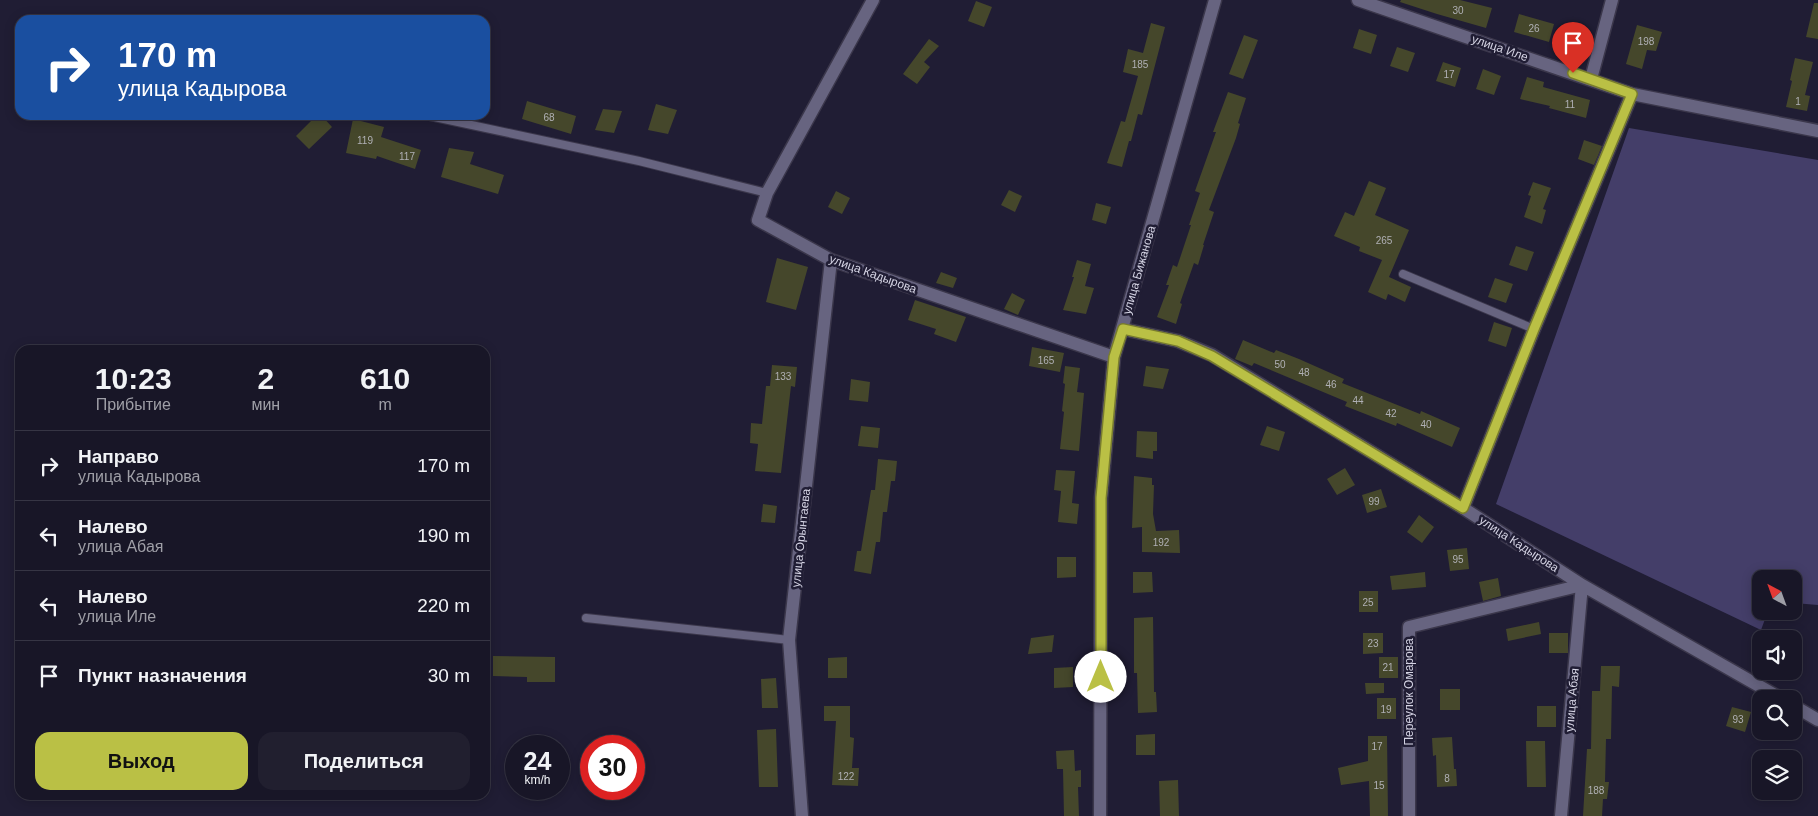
<!DOCTYPE html>
<html lang="ru">
<meta charset="utf-8">
<style>
:root{--surface:#181627;--page:#211f2f;--text:#f1f3f6;--muted:#9f9fa7;--line:#363544;--accent:#bac045}
body{margin:0;font-family:Arial,sans-serif;background:var(--page);color:var(--text);height:100vh;display:flex;flex-direction:column;font-size:19px;white-space:nowrap}
*{box-sizing:border-box;margin:0}
p{font-size:16px;color:var(--muted)}
.icon{flex:none;width:28px;height:28px;fill:none;stroke:currentColor;stroke-width:2;stroke-linecap:round;stroke-linejoin:round}
.map{position:relative;flex:1;overflow:hidden}
.drawer{position:absolute;left:15px;top:345px;width:475px;height:455px;display:flex;flex-direction:column;background:var(--surface);border-radius:15px;box-shadow:0 2px 12px #0003,0 0 0 1px var(--line)}
.drawer>*{flex:none}
.banner{position:absolute;left:15px;top:15px;width:475px;height:105px;border-radius:15px;box-shadow:0 2px 12px #0003,0 0 0 1px var(--line);background:#1a4fa0;color:#fff;overflow:hidden}
.needle{width:32px;rotate:319deg}
.buttons{position:absolute;left:1752px;top:570px;display:grid;gap:10px}
.buttons a{display:grid;place-items:center;width:50px;height:50px;border-radius:10px;background:var(--surface);box-shadow:0 2px 12px #0003,0 0 0 1px var(--line);font-size:25px}
.speed{position:absolute;left:505px;top:735px;display:flex;gap:10px;font-size:25px;font-weight:700;text-align:center}
.speed>*{display:grid;place-content:center;width:65px;height:65px;border-radius:50%;background:var(--surface);box-shadow:0 2px 12px #0003,0 0 0 1px var(--line);line-height:1}
.speed small{font-size:12px;font-weight:400}
.speed .limit{border:8px solid #d22;background:#fff;color:#111}
.pin{position:absolute;display:grid;place-items:center;width:42px;height:42px;color:#fff;margin:-51px -21px;border-radius:50% 50% 50% 0;rotate:-45deg;box-shadow:0 0 5px #0007}
.pin .icon{rotate:45deg}
.me{position:absolute;width:55px;margin:-28px;rotate:0deg;stroke-linejoin:round;filter:drop-shadow(0 0 4px #0008)}
.turn{display:flex;align-items:center;gap:18px;height:105px;padding:0 20px;font-size:22px}
.turn .icon{width:65px;height:65px;stroke-width:2.5}
.turn b{display:block;font-size:35px;line-height:42px}
.eta{display:flex;justify-content:space-evenly;align-items:center;height:85px;text-align:center}
.eta b{font-size:30px;font-weight:700;line-height:35px}
.cta{display:flex;gap:10px;margin-top:auto;padding:10px 20px}
.cta a{flex:1;height:58px;border-radius:15px;background:var(--accent);color:#111;font-size:20px;font-weight:700;line-height:58px;text-align:center}
.cta a+a{background:var(--page);color:var(--text)}
ul{padding:0;list-style:none}
li{display:flex;align-items:center;gap:15px;height:70px;padding:0 20px;border-top:1px solid var(--line)}
li div{flex:1}
li b{display:block;font-size:19px}
li em{font-style:normal}
.map>svg:first-child{display:block}
.green{fill:#443e69}
.building{fill:#45472b}
.lines{fill:none;stroke-linecap:round;stroke-linejoin:round}
.lane-casing{stroke:#3b374b;stroke-width:10}
.street-casing{stroke:#3b374b;stroke-width:15}
.lane{stroke:#676480;stroke-width:8}
.street{stroke:#676480;stroke-width:12}
.route-casing{stroke:#797d2d;stroke-width:12}
.route{stroke:#bac045;stroke-width:9}
.labels{text-anchor:middle;stroke-width:5;stroke-linejoin:round;paint-order:stroke}
.number-label{font-size:10px;fill:#b0b0b5}
.street-label{font-size:12px;fill:#d4d3e3;stroke:#201d34}
</style>
<div class="map">
<svg width="1818" height="816" viewBox="0 0 1818 816">
<rect width="100%" height="100%" fill="#201d34"/>
<path class="green" d="M 1629,128 L 1818,160 L 1818,605 L 1794,603 L 1794,579 L 1761,579 L 1761,611 L 1768,611 L 1761,630 L 1496,504 Z"/>
<path class="building" d="M 1401,0 L 1460,0 L 1492,8 L 1486,28 L 1437,14 L 1400,2 Z
M 976,1 L 992,7 L 984,27 L 968,21 Z
M 1814,3 L 1818,3 L 1818,39 L 1806,37 Z
M 1519,14 L 1554,24 L 1549,42 L 1514,32 Z
M 1151,23 L 1165,27 L 1142,115 L 1138,114 L 1131,141 L 1129,141 L 1122,167 L 1107,163 L 1121,121 L 1125,122 L 1138,76 L 1123,72 L 1128,49 L 1143,53 Z
M 1637,25 L 1662,32 L 1656,51 L 1647,50 L 1642,69 L 1626,64 Z
M 1359,29 L 1377,35 L 1371,54 L 1353,48 Z
M 1244,35 L 1258,40 L 1243,79 L 1229,74 Z
M 929,39 L 939,46 L 924,62 L 930,67 L 917,84 L 903,74 Z
M 1397,47 L 1415,53 L 1408,72 L 1390,66 Z
M 1795,58 L 1813,62 L 1805,95 L 1810,96 L 1807,111 L 1786,107 L 1792,81 L 1790,80 Z
M 1443,62 L 1461,68 L 1455,87 L 1436,81 Z
M 1483,69 L 1501,76 L 1494,95 L 1476,89 Z
M 1527,77 L 1544,82 L 1543,87 L 1590,100 L 1586,118 L 1549,108 L 1550,106 L 1520,99 Z
M 1228,92 L 1246,98 L 1238,123 L 1240,124 L 1236,138 L 1209,210 L 1214,212 L 1203,245 L 1204,245 L 1198,265 L 1194,263 L 1180,303 L 1182,304 L 1176,324 L 1157,317 L 1169,285 L 1166,285 L 1173,265 L 1177,267 L 1191,225 L 1189,225 L 1200,193 L 1195,191 L 1216,132 L 1213,132 Z
M 527,101 L 576,116 L 571,134 L 522,119 Z
M 656,104 L 677,110 L 668,134 L 648,130 Z
M 603,109 L 622,111 L 614,133 L 595,130 Z
M 317,115 L 321,115 L 332,127 L 309,149 L 296,136 Z
M 353,119 L 384,127 L 381,137 L 421,150 L 415,169 L 377,156 L 376,159 L 346,153 Z
M 1584,140 L 1602,146 L 1594,165 L 1578,159 Z
M 449,148 L 474,152 L 470,164 L 504,175 L 498,194 L 441,177 Z
M 1369,181 L 1386,188 L 1375,215 L 1409,230 L 1389,277 L 1411,287 L 1405,302 L 1388,294 L 1386,300 L 1368,292 L 1382,260 L 1359,251 L 1360,247 L 1334,236 L 1345,212 L 1354,216 Z
M 1533,182 L 1551,188 L 1543,209 L 1546,210 L 1542,224 L 1524,217 L 1531,196 L 1528,195 Z
M 1009,190 L 1022,196 L 1015,212 L 1001,205 Z
M 836,191 L 850,198 L 842,214 L 828,207 Z
M 1096,203 L 1111,207 L 1106,224 L 1092,220 Z
M 1516,246 L 1534,252 L 1527,271 L 1509,265 Z
M 777,258 L 808,267 L 796,310 L 766,302 Z
M 1077,260 L 1091,264 L 1085,286 L 1094,288 L 1086,314 L 1063,310 L 1074,277 L 1072,277 Z
M 941,272 L 957,278 L 953,288 L 936,283 Z
M 1495,278 L 1513,284 L 1506,303 L 1488,297 Z
M 1012,293 L 1025,300 L 1018,315 L 1004,309 Z
M 915,300 L 966,317 L 956,342 L 934,334 L 936,329 L 908,320 Z
M 1494,322 L 1512,328 L 1506,347 L 1488,341 Z
M 1243,340 L 1274,353 L 1276,350 L 1299,359 L 1344,379 L 1342,383 L 1420,414 L 1421,411 L 1460,428 L 1452,447 L 1397,423 L 1396,426 L 1345,406 L 1347,402 L 1254,363 L 1252,366 L 1235,359 Z
M 1032,347 L 1064,353 L 1060,372 L 1029,366 Z
M 772,365 L 797,367 L 795,387 L 791,386 L 781,473 L 755,471 L 758,444 L 750,443 L 751,423 L 762,424 L 766,386 L 770,386 Z
M 1065,366 L 1080,368 L 1077,392 L 1084,393 L 1079,451 L 1060,449 L 1064,412 L 1062,411 L 1065,384 L 1063,383 Z
M 1146,366 L 1169,369 L 1163,389 L 1143,386 Z
M 851,379 L 870,382 L 868,402 L 849,400 Z
M 861,426 L 880,428 L 878,448 L 858,446 Z
M 1267,426 L 1285,432 L 1279,451 L 1260,445 Z
M 1137,431 L 1157,432 L 1157,451 L 1153,451 L 1153,459 L 1136,457 Z
M 878,459 L 897,461 L 895,481 L 891,481 L 887,512 L 883,512 L 880,542 L 876,542 L 871,574 L 854,571 L 857,551 L 861,551 L 871,490 L 875,490 Z
M 1345,468 L 1355,485 L 1337,495 L 1327,479 Z
M 1056,470 L 1075,471 L 1072,503 L 1079,504 L 1077,524 L 1058,522 L 1061,491 L 1054,490 Z
M 1134,476 L 1152,478 L 1152,485 L 1154,485 L 1153,514 L 1156,531 L 1179,530 L 1180,553 L 1142,552 L 1142,527 L 1132,528 Z
M 1381,489 L 1387,507 L 1367,513 L 1362,495 Z
M 763,504 L 777,506 L 775,523 L 761,522 Z
M 1419,515 L 1434,527 L 1422,543 L 1407,532 Z
M 1467,548 L 1469,569 L 1450,571 L 1447,550 Z
M 1057,557 L 1076,557 L 1076,577 L 1057,578 Z
M 1133,572 L 1152,572 L 1153,592 L 1133,593 Z
M 1425,572 L 1426,587 L 1392,590 L 1390,576 Z
M 1498,578 L 1501,596 L 1483,601 L 1479,582 Z
M 1359,591 L 1378,591 L 1378,612 L 1359,612 Z
M 1153,617 L 1154,692 L 1156,692 L 1157,712 L 1138,713 L 1137,673 L 1134,673 L 1134,618 Z
M 1539,622 L 1541,634 L 1508,641 L 1506,629 Z
M 1363,633 L 1383,633 L 1383,653 L 1363,654 Z
M 1549,633 L 1568,633 L 1568,653 L 1549,653 Z
M 1054,635 L 1052,652 L 1028,654 L 1031,638 Z
M 493,656 L 555,657 L 555,682 L 527,682 L 527,677 L 493,676 Z
M 847,657 L 847,678 L 828,678 L 828,658 Z
M 1379,657 L 1398,657 L 1398,678 L 1379,678 Z
M 1601,666 L 1620,666 L 1619,687 L 1612,686 L 1611,739 L 1606,739 L 1605,782 L 1609,782 L 1607,799 L 1603,799 L 1602,816 L 1583,816 L 1587,749 L 1591,749 L 1592,691 L 1600,691 Z
M 1073,667 L 1073,687 L 1054,688 L 1054,668 Z
M 776,678 L 778,708 L 762,708 L 761,679 Z
M 1365,683 L 1384,683 L 1384,693 L 1366,694 Z
M 1440,689 L 1460,689 L 1460,710 L 1440,710 Z
M 1377,698 L 1396,698 L 1396,719 L 1377,719 Z
M 824,706 L 850,706 L 850,737 L 854,738 L 852,768 L 859,768 L 858,786 L 832,785 L 836,721 L 824,721 Z
M 1537,706 L 1556,706 L 1556,727 L 1537,727 Z
M 1732,707 L 1751,712 L 1745,732 L 1726,726 Z
M 776,729 L 778,787 L 759,787 L 757,730 Z
M 1155,734 L 1155,755 L 1136,755 L 1136,735 Z
M 1368,736 L 1387,736 L 1388,816 L 1370,816 L 1369,781 L 1341,785 L 1338,768 L 1368,761 Z
M 1452,737 L 1454,769 L 1456,769 L 1457,786 L 1437,787 L 1436,755 L 1433,756 L 1432,738 Z
M 1526,741 L 1545,741 L 1546,787 L 1527,787 Z
M 1074,750 L 1075,771 L 1081,770 L 1081,787 L 1078,787 L 1079,816 L 1064,816 L 1063,769 L 1057,769 L 1056,751 Z
M 1178,780 L 1179,816 L 1160,816 L 1159,781 Z"/>
<g class="lines">
<g class="lane-casing">
<path id="lane" d="M 425,115 L 639,161 L 767,193
M 1403,274 L 1534,329
M 586,618 L 789,640"/>
</g>
<g class="street-casing">
<path id="street" d="M 873,0 L 767,193 L 758,220 L 831,260 L 1114,357
M 1358,0 L 1632,94 L 1818,131
M 1591,79 L 1612,0
M 1123,329 L 1178,341 L 1212,355 L 1463,508 L 1582,585 L 1782,699
M 1463,508 L 1534,329 L 1632,94
M 1794,706 L 1818,720
M 802,816 L 789,640 L 831,260
M 1100,816 L 1101,498 L 1114,357 L 1215,0
M 1409,816 L 1409,627 L 1582,585 L 1561,816"/>
</g>
<use href="#lane" class="lane"/>
<use href="#street" class="street"/>
</g>
<g class="lines">
<g class="route-casing">
<path id="route" d="M 1101,677 L 1101,498 L 1114,357 L 1123,329 L 1178,341 L 1212,356 L 1463,508 L 1534,329 L 1632,94 L 1573,73"/>
</g>
<use href="#route" class="route"/>
</g>
<g class="labels">
<g class="number-label">
<text x="1458" y="14">30</text>
<text x="1534" y="32">26</text>
<text x="1646" y="45">198</text>
<text x="1140" y="68">185</text>
<text x="1449" y="78">17</text>
<text x="1798" y="105">1</text>
<text x="1570" y="108">11</text>
<text x="549" y="121">68</text>
<text x="365" y="144">119</text>
<text x="407" y="160">117</text>
<text x="1384" y="244">265</text>
<text x="1046" y="364">165</text>
<text x="1280" y="368">50</text>
<text x="1304" y="376">48</text>
<text x="783" y="380">133</text>
<text x="1331" y="388">46</text>
<text x="1358" y="404">44</text>
<text x="1391" y="417">42</text>
<text x="1426" y="428">40</text>
<text x="1374" y="505">99</text>
<text x="1161" y="546">192</text>
<text x="1458" y="563">95</text>
<text x="1368" y="606">25</text>
<text x="1373" y="647">23</text>
<text x="1388" y="671">21</text>
<text x="1386" y="713">19</text>
<text x="1738" y="723">93</text>
<text x="1377" y="750">17</text>
<text x="846" y="780">122</text>
<text x="1447" y="782">8</text>
<text x="1379" y="789">15</text>
<text x="1596" y="794">188</text>
</g>
<g class="street-label">
<text transform="translate(1500 48) rotate(19)" y="4">улица Иле</text>
<text transform="translate(1139 270) rotate(-74)" y="4">улица Бижанова</text>
<text transform="translate(873 274) rotate(20)" y="4">улица Кадырова</text>
<text transform="translate(801 538) rotate(-84)" y="4">улица Орынтаева</text>
<text transform="translate(1519 544) rotate(33)" y="4">улица Кадырова</text>
<text transform="translate(1409 692) rotate(-90)" y="4">Переулок Омарова</text>
<text transform="translate(1572 700) rotate(-85)" y="4">улица Абая</text>
</g>
</g>
</svg>
<div class="buttons">
<a><svg class="needle" viewBox="-14 -14 28 28"><path d="M0-13l5 13h-10z" fill="#e53935"/><path d="M0 13l5-13h-10z" fill="#9f9fa7"/></svg></a>
<a><svg class="icon" aria-label="sound" viewBox="0 0 24 24"><path d="M4 9h4l5-4v14l-5-4H4zM17 9q2 3 0 6"/></svg></a>
<a><svg class="icon" aria-label="search" viewBox="0 0 24 24"><circle cx="10" cy="10" r="6"/><path d="M15 15l6 6"/></svg></a>
<a><svg class="icon" aria-label="layers" viewBox="0 0 24 24"><path d="M12 4l9 5-9 5-9-5zM3 14l9 5 9-5"/></svg></a>
</div>
<div class="speed"><div>24<small>km/h</small></div><div class="limit">30</div></div>
<div class="pin" style="left:1573px;top:73px;background:#d93025"><svg class="icon" aria-label="arrive" viewBox="0 0 24 24"><path d="M6 21V4h12l-3 4 3 4H6"/></svg></div>
<svg class="me" style="left:1101px;top:677px" viewBox="-20 -20 40 40"><circle r="19" fill="#fff"/><path d="M0-13L10 11 0 6-10 11z" fill="#bac045"/></svg>
<div class="banner">
<div class="turn"><svg class="icon" aria-label="right" viewBox="0 0 24 24"><path d="M7 20v-9h11M14 6l5 5-5 5"/></svg><div><b>170 m</b>улица Кадырова</div></div>
</div>
<section class="drawer">
<div class="eta">
<div><b>10:23</b><p>Прибытие</p></div>
<div><b>2</b><p>мин</p></div>
<div><b>610</b><p>m</p></div>
</div>
<ul>
<li><svg class="icon" aria-label="right" viewBox="0 0 24 24"><path d="M7 20v-9h11M14 6l5 5-5 5"/></svg><div><b>Направо</b><p>улица Кадырова</p></div><em>170 m</em></li>
<li><svg class="icon" aria-label="left" viewBox="0 0 24 24"><path d="M17 20v-9H6M10 6l-5 5 5 5"/></svg><div><b>Налево</b><p>улица Абая</p></div><em>190 m</em></li>
<li><svg class="icon" aria-label="left" viewBox="0 0 24 24"><path d="M17 20v-9H6M10 6l-5 5 5 5"/></svg><div><b>Налево</b><p>улица Иле</p></div><em>220 m</em></li>
<li><svg class="icon" aria-label="arrive" viewBox="0 0 24 24"><path d="M6 21V4h12l-3 4 3 4H6"/></svg><div><b>Пункт назначения</b></div><em>30 m</em></li>
</ul>
<div class="cta"><a>Выход</a><a>Поделиться</a></div>
</section>
</div>
